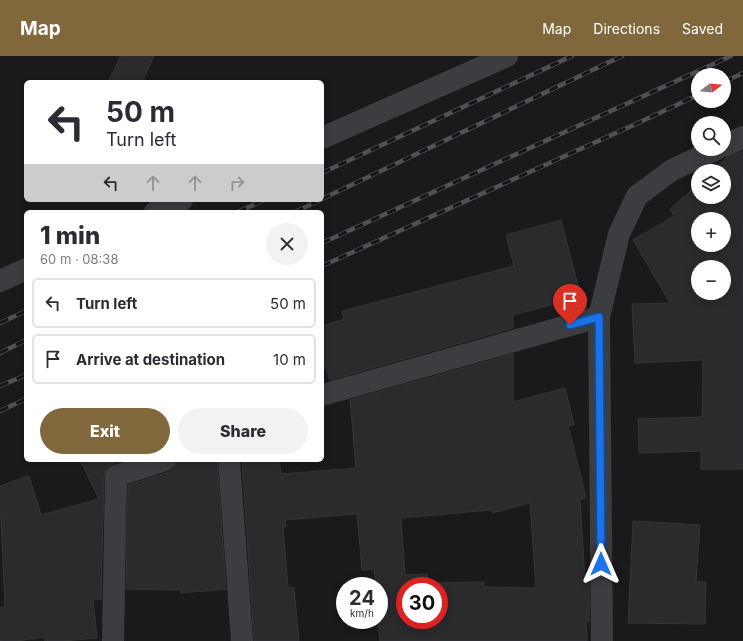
<!DOCTYPE html>
<meta charset="utf-8">
<style>
:root{--surface:#fff;--page:#f2f2f3;--text:#2b2b33;--muted:#7c7c81;--line:#e1e1e2;--accent:#80683c}
body{margin:0;font-family:Inter,sans-serif;background:var(--page);color:var(--text);height:100vh;display:flex;flex-direction:column;font-size:15px;white-space:nowrap}
*{box-sizing:border-box;margin:0}
p{font-size:13px;color:var(--muted)}
.icon{flex:none;width:22px;height:22px;fill:none;stroke:currentColor;stroke-width:2;stroke-linecap:round;stroke-linejoin:round}
.map{position:relative;flex:1;overflow:hidden}
.details{position:absolute;left:24px;top:154px;width:300px;height:252px;display:flex;flex-direction:column;background:var(--surface);border-radius:6px;box-shadow:0 2px 10px #0003}
.details>*{flex:none}
.hud{position:absolute;left:24px;top:24px;width:300px;height:122px;border-radius:6px;box-shadow:0 2px 10px #0003;background:#fff;color:var(--text);overflow:hidden}
.needle{width:26px;rotate:74deg}
.buttons{position:absolute;left:691px;top:12px;display:grid;gap:8px}
.buttons a{display:grid;place-items:center;width:40px;height:40px;border-radius:50%;background:var(--surface);box-shadow:0 2px 10px #0003;font-size:20px}
.speed{position:absolute;left:336px;top:521px;display:flex;gap:8px;font-size:20px;font-weight:700;text-align:center}
.speed>*{display:grid;place-content:center;width:52px;height:52px;border-radius:50%;background:var(--surface);box-shadow:0 2px 10px #0003;line-height:1}
.speed small{font-size:10px;font-weight:400}
.speed .limit{border:6px solid #d22;background:#fff;color:#111}
.pin{position:absolute;display:grid;place-items:center;width:34px;height:34px;color:#fff;margin:-41px -17px;border-radius:50% 50% 50% 0;rotate:-45deg;box-shadow:0 0 4px #0007}
.pin .icon{rotate:45deg}
.me{position:absolute;width:44px;margin:-22px;rotate:0deg;stroke-linejoin:round;filter:drop-shadow(0 0 3px #0008)}
.turn{display:flex;align-items:center;gap:14px;height:84px;padding:0 16px;font-size:18px}
.turn .icon{width:52px;height:52px;stroke-width:2.5}
.turn b{display:block;font-size:28px;line-height:34px}
.lanes{display:flex;align-items:center;height:38px;padding:0 16px;background:#0003;justify-content:center;gap:20px;direction:ltr}
.lanes .off{opacity:.35}
.round{display:grid;place-items:center;flex:none;width:42px;height:42px;border-radius:21px;background:var(--page)}
.summary{display:flex;align-items:center;justify-content:space-between;height:68px;padding:0 16px}
h1{font-size:24px;font-weight:800;line-height:30px}
.primary-button{display:flex;gap:8px;margin-top:auto;padding:8px 16px}
.primary-button a{flex:1;height:46px;border-radius:24px;background:var(--accent);color:#fff;font-size:16px;font-weight:800;line-height:46px;text-align:center}
.primary-button a+a{background:var(--page);color:var(--text)}
ul{padding:0;list-style:none}
li{display:flex;align-items:center;gap:12px;height:50px;margin:0 8px 6px;padding:0 8px;border:2px solid var(--line);border-radius:6px}
li div{flex:1}
li b{display:block;font-size:15px}
li em{font-style:normal}
header{display:flex;align-items:center;gap:24px;box-sizing:border-box;height:56px;padding:0 20px;background:var(--accent);color:#fff}
header strong{font-size:19px}
nav{display:flex;gap:22px;margin-inline-start:auto;font-size:14px}
.map>svg:first-child{display:block}
.building{fill:#2b2b2e;stroke:#353538;fill-rule:evenodd}
.lines{fill:none;stroke-linecap:round;stroke-linejoin:round}
.minor{stroke:#3c3d41;stroke-width:22}
.rail-casing{stroke:#4f5156;stroke-width:4.5}
.rail{stroke:#151518;stroke-width:3;stroke-dasharray:9;stroke-linecap:butt}
.route-casing{stroke:#114b97;stroke-width:10}
.route{stroke:#1a73e8;stroke-width:7}
</style>
<header>
<strong>Map</strong>
<nav><a>Map</a><a>Directions</a><a>Saved</a></nav>
</header>
<div class="map">
<svg width="743" height="585" viewBox="0 0 743 585">
<rect width="100%" height="100%" fill="#1a1a1d"/>
<path class="building" d="M 121,0 L 154,0 L 142,26 L 108,26 Z
M 743,95 L 743,413 L 701,413 L 701,395 L 639,397 L 638,363 L 702,361 L 703,304 L 635,307 L 632,248 L 670,247 L 633,184 L 674,160 L 670,153 L 698,128 L 698,141 L 724,141 L 724,115 L 712,115 L 726,102 ZM 698,163 L 724,163 L 724,189 L 698,189 ZM 698,211 L 724,211 L 724,237 L 698,237 Z
M 561,164 L 581,241 L 513,259 L 513,272 L 330,324 L 322,301 L 322,270 L 344,263 L 342,255 L 514,210 L 506,179 Z
M 513,298 L 513,346 L 565,332 L 574,369 L 568,370 L 586,442 L 580,443 L 585,525 L 589,525 L 589,566 L 586,566 L 587,585 L 380,585 L 378,564 L 379,530 L 376,530 L 374,513 L 362,514 L 357,458 L 285,464 L 286,470 L 283,471 L 288,532 L 294,531 L 299,585 L 254,585 L 242,404 L 279,404 L 281,418 L 356,412 L 350,344 ZM 530,447 L 536,532 L 484,531 L 484,526 L 428,527 L 427,518 L 405,519 L 401,462 L 491,454 L 492,457 ZM 405,530 L 439,530 L 439,564 L 405,564 Z
M 80,404 L 125,404 L 112,408 L 106,412 L 104,420 L 101,544 L 93,543 L 97,582 L 63,585 L 45,585 L 45,581 L 17,585 L 0,585 L 0,552 L 5,551 L 1,463 L 0,463 L 0,430 L 29,420 L 41,459 L 99,443 Z
M 177,404 L 217,404 L 226,533 L 181,537 L 181,534 L 126,533 L 128,429 L 169,416 L 175,412 Z
M 633,465 L 700,469 L 696,526 L 706,526 L 705,568 L 628,567 Z"/>
<g class="lines">
<path class="minor" d="M 322,82 L 507,0
M 724,90 L 743,81
M 155,156 L 182,144
M 0,225 L 26,213
M 322,339 L 599,261
M 229,404 L 242,585
M 113,585 L 116,420 L 165,404
M 602,585 L 599,261 L 619,178 L 637,140 L 672,114 L 717,93"/>
<g class="rail-casing">
<path id="rail" d="M 724,26 L 743,17
M 322,117 L 572,0
M 322,143 L 622,0
M 238,156 L 264,144
M 295,156 L 320,144
M 322,187 L 731,0
M 322,210 L 638,67 L 698,39
M 0,267 L 26,255
M 0,297 L 26,284
M 0,330 L 26,319
M 0,355 L 26,343"/>
</g>
<use href="#rail" class="rail"/>
</g>
<g class="lines">
<g class="route-casing">
<path id="route" d="M 570,269 L 599,261 L 601,508"/>
</g>
<use href="#route" class="route"/>
</g>
</svg>
<div class="buttons">
<a><svg class="needle" viewBox="-14 -14 28 28"><path d="M0-13l5 13h-10z" fill="#e53935"/><path d="M0 13l5-13h-10z" fill="#7c7c81"/></svg></a>
<a><svg class="icon" aria-label="search" viewBox="0 0 24 24"><circle cx="10" cy="10" r="6"/><path d="M15 15l6 6"/></svg></a>
<a><svg class="icon" aria-label="layers" viewBox="0 0 24 24"><path d="M12 4l9 5-9 5-9-5zM3 14l9 5 9-5"/></svg></a>
<a>+</a>
<a>−</a>
</div>
<div class="speed"><div>24<small>km/h</small></div><div class="limit">30</div></div>
<div class="pin" style="left:570px;top:269px;background:#d93025"><svg class="icon" aria-label="arrive" viewBox="0 0 24 24"><path d="M6 21V4h12l-3 4 3 4H6"/></svg></div>
<svg class="me" style="left:601px;top:508px" viewBox="-20 -20 40 40"><path d="M0-17L14 15 0 8-14 15z" fill="#1a73e8" stroke="#fff" stroke-width="4"/></svg>
<div class="hud">
<div class="turn"><svg class="icon" aria-label="left" viewBox="0 0 24 24"><path d="M17 20v-9H6M10 6l-5 5 5 5"/></svg><div><b>50 m</b>Turn left</div></div>
<div class="lanes"><svg class="icon" aria-label="left" viewBox="0 0 24 24"><path d="M17 20v-9H6M10 6l-5 5 5 5"/></svg><svg class="icon off" aria-label="ahead" viewBox="0 0 24 24"><path d="M12 20V5M6 11l6-6 6 6"/></svg><svg class="icon off" aria-label="ahead" viewBox="0 0 24 24"><path d="M12 20V5M6 11l6-6 6 6"/></svg><svg class="icon off" aria-label="right" viewBox="0 0 24 24"><path d="M7 20v-9h11M14 6l5 5-5 5"/></svg></div>
</div>
<section class="details">
<div class="summary"><div><h1>1 min</h1><p>60 m · 08:38</p></div><a class="round"><svg class="icon" aria-label="close" viewBox="0 0 24 24"><path d="M6 6l12 12M18 6L6 18"/></svg></a></div>
<ul>
<li><svg class="icon" aria-label="left" viewBox="0 0 24 24"><path d="M17 20v-9H6M10 6l-5 5 5 5"/></svg><div><b>Turn left</b></div><em>50 m</em></li>
<li><svg class="icon" aria-label="arrive" viewBox="0 0 24 24"><path d="M6 21V4h12l-3 4 3 4H6"/></svg><div><b>Arrive at destination</b></div><em>10 m</em></li>
</ul>
<div class="primary-button"><a>Exit</a><a>Share</a></div>
</section>
</div>
